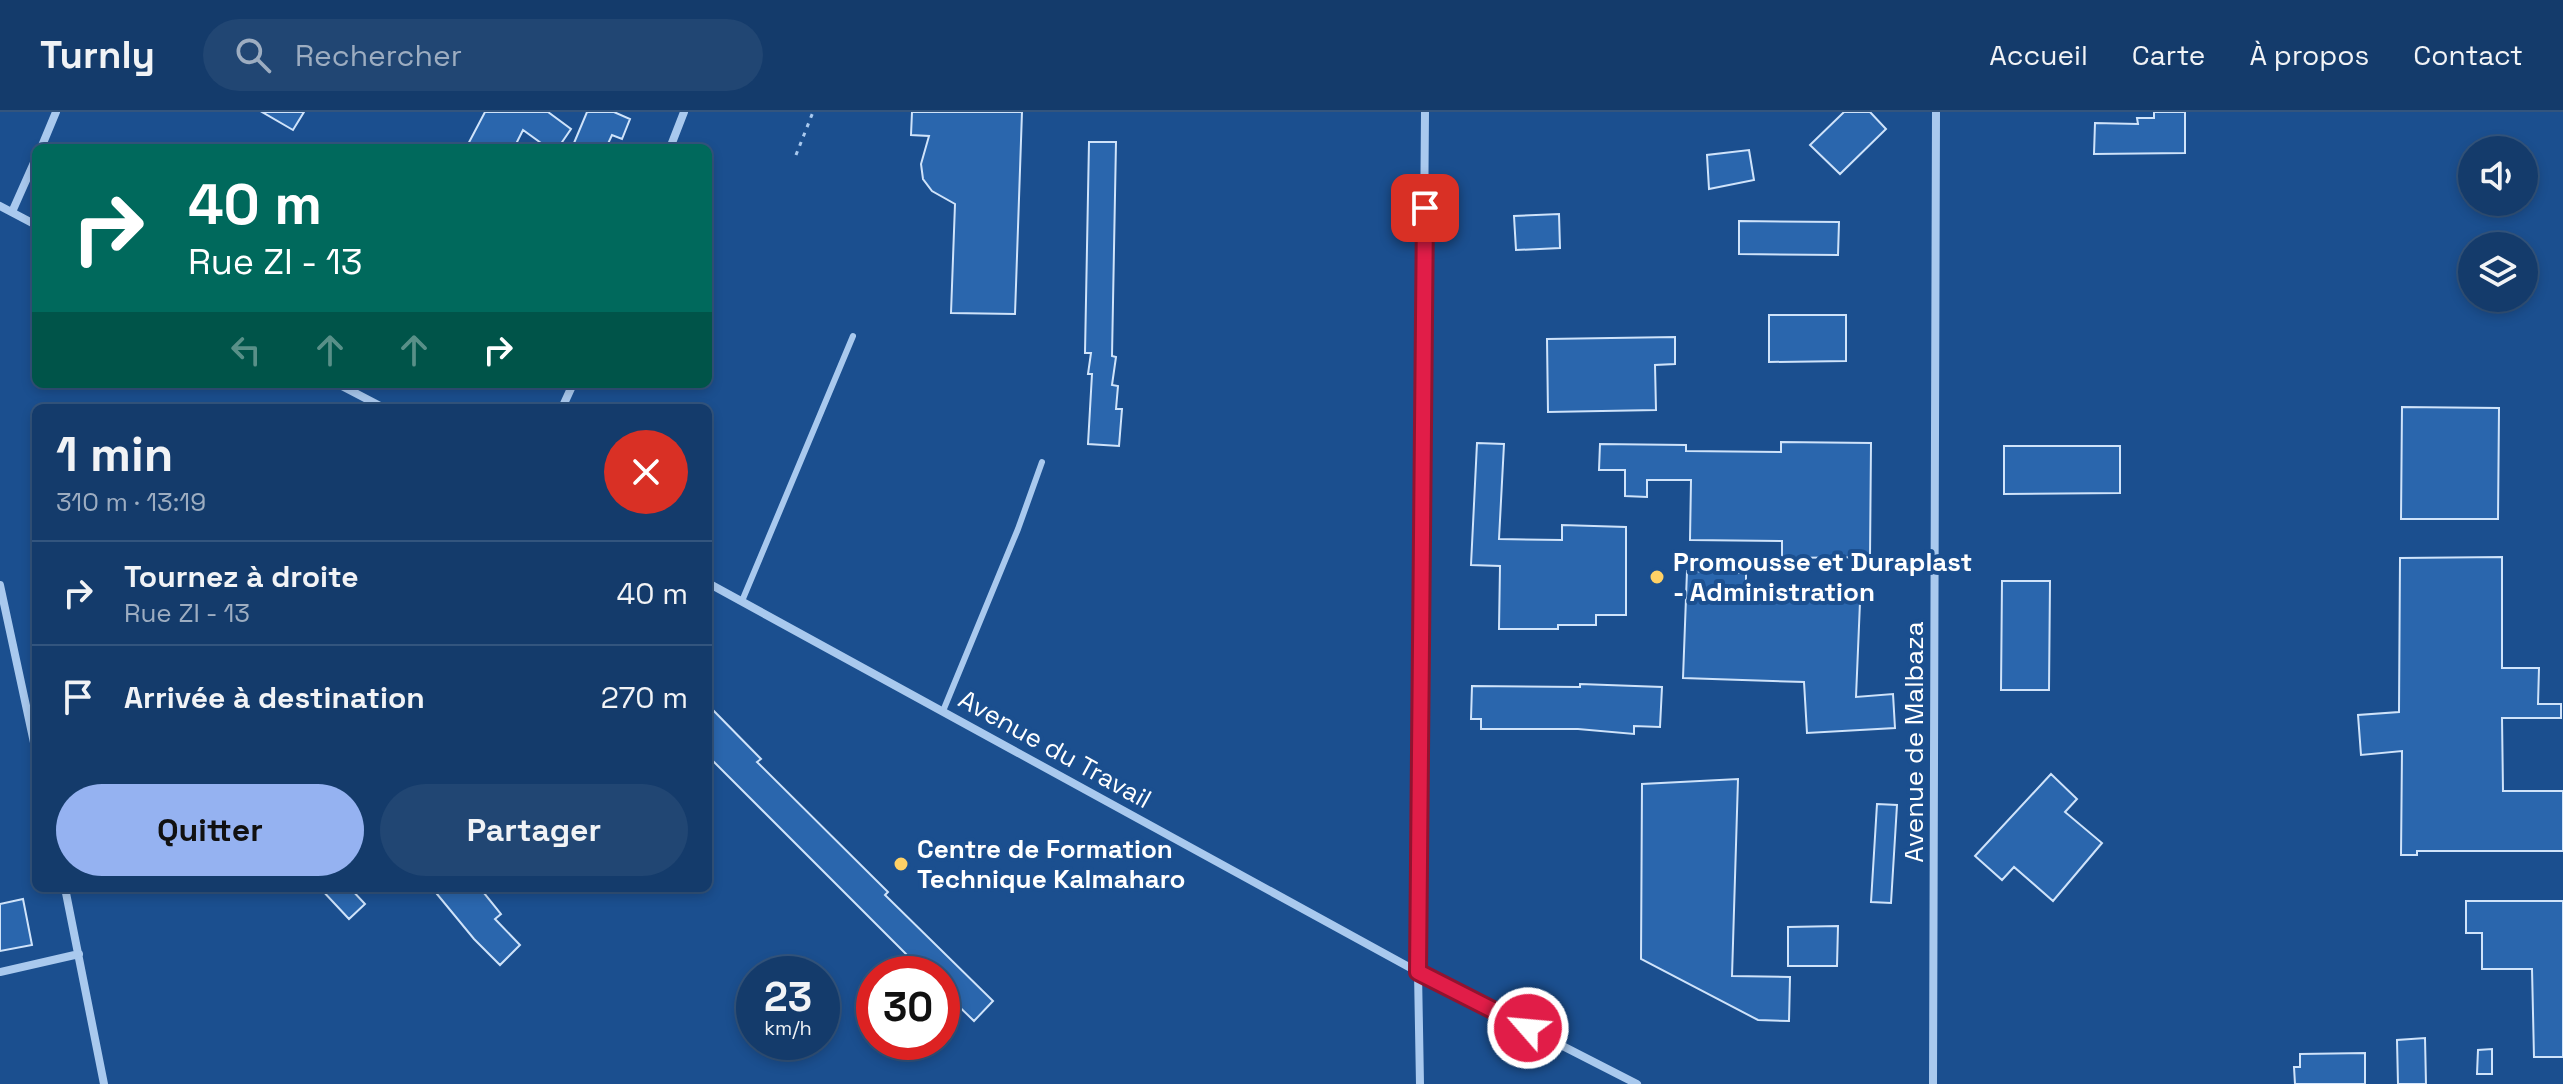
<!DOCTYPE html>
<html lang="fr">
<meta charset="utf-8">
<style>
:root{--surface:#143b6b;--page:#214673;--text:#f1f3f6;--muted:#9dadc1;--line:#33557e;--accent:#95b2f1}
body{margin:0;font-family:"Space Grotesk",sans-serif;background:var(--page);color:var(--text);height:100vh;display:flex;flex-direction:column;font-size:30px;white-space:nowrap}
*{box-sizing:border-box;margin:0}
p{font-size:26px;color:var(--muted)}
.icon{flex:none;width:44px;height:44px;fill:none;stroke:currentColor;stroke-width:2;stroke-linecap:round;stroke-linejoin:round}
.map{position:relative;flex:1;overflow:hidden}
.drawer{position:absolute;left:32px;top:292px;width:680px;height:488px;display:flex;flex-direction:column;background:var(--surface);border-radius:12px;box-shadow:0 4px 12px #0003,0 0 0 2px var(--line)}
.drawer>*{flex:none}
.top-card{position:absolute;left:32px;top:32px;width:680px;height:244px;border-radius:12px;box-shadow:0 4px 12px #0003,0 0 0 2px var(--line);background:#00695c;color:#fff;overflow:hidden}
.fabs{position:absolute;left:2458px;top:24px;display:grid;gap:16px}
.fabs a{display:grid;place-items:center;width:80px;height:80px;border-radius:50%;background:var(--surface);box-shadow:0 4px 12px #0003,0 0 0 2px var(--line);font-size:40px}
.speed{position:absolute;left:736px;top:844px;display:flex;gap:16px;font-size:40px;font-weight:700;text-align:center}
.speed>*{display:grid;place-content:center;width:104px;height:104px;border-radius:50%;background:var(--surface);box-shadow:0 4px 12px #0003,0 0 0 2px var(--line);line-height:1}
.speed small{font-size:20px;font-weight:400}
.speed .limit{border:12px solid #d22;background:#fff;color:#111}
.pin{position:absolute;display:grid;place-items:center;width:68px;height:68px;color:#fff;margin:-34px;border-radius:16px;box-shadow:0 4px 12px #0006}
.me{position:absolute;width:88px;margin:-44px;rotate:297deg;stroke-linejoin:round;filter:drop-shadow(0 0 6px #0008)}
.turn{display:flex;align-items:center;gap:28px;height:168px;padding:0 24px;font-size:36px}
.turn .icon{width:104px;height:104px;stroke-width:2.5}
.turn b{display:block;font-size:56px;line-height:68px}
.lanes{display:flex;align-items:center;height:76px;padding:0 24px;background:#0003;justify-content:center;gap:40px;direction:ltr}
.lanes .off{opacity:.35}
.round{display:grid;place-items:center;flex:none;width:84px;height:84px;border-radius:42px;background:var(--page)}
.summary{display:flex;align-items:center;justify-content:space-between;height:136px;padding:0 24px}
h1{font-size:48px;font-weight:700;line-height:60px}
.button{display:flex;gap:16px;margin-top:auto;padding:16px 24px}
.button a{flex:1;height:92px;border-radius:48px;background:var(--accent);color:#111;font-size:32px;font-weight:700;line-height:92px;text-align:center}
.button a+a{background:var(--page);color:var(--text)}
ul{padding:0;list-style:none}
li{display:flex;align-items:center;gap:24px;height:104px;padding:0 24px;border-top:2px solid var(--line)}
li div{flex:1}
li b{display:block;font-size:30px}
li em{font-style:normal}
header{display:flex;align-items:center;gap:48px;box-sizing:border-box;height:112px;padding:0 40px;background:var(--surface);border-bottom:2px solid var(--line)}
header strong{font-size:38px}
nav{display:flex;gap:44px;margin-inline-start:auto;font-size:28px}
.search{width:560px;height:72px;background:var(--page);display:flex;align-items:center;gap:20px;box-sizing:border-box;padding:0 28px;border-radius:44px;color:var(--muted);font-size:30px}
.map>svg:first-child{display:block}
.building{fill:#2a66ad;stroke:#cfe3fa;stroke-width:2}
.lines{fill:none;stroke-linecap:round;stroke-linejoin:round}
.path{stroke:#a9c9ee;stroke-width:3;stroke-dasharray:4 6;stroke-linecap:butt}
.lane{stroke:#a9c9ee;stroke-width:6}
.street{stroke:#a9c9ee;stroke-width:8}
.route-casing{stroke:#92132f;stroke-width:20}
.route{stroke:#e11d48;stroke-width:14}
.poi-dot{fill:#ffd166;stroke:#1b4f8f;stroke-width:3}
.labels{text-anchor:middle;stroke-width:8;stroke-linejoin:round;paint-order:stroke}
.poi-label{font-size:26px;font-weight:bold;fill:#fff;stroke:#1b4f8f;text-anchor:start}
.street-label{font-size:26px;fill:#fff;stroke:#1b4f8f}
</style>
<header>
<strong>Turnly</strong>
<div class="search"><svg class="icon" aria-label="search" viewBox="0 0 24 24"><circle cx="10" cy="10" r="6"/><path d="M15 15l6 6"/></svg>Rechercher</div>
<nav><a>Accueil</a><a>Carte</a><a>À propos</a><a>Contact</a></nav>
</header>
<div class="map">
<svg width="2563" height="972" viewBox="0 0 2563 972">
<rect width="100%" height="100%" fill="#1b4f8f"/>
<path class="building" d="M 262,0 L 304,0 L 293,18 Z
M 485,0 L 548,0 L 571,17 L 558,36 L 548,36 L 523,18 L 514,36 L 466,36 Z
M 587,0 L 614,0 L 630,7 L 622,27 L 612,23 L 606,36 L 587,36 L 574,31 Z
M 912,0 L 1022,0 L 1015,202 L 951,201 L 955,92 L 932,79 L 923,67 L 921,52 L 929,24 L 911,23 Z
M 1844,0 L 1870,0 L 1886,17 L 1840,62 L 1810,33 Z
M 2154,0 L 2185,0 L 2185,41 L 2094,42 L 2095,11 L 2138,12 L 2137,6 L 2154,6 Z
M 1089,30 L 1116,30 L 1112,244 L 1116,245 L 1112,273 L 1118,274 L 1116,297 L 1122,297 L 1119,334 L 1088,332 L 1092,262 L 1088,262 L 1091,241 L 1085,241 Z
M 1749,38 L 1754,68 L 1709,77 L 1707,43 Z
M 1559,102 L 1560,136 L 1516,138 L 1514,104 Z
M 1739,109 L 1839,110 L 1838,143 L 1739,142 Z
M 1769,203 L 1846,203 L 1846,249 L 1769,250 Z
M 1675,225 L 1675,252 L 1655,253 L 1656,298 L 1548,300 L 1547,227 Z
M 2402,295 L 2499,296 L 2498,407 L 2401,407 Z
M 1781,330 L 1871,331 L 1870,445 L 1782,446 L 1782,429 L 1690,428 L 1691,368 L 1647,368 L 1647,385 L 1625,384 L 1625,358 L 1599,358 L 1600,332 L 1686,333 L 1686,339 L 1781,340 Z
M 1477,331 L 1504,332 L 1499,427 L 1562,428 L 1562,413 L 1626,415 L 1626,503 L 1596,503 L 1596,513 L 1558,513 L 1558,517 L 1499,517 L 1500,454 L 1471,453 Z
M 2004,334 L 2120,334 L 2120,381 L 2004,382 Z
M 2502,445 L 2502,556 L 2539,556 L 2538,592 L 2561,592 L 2561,606 L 2502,606 L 2503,679 L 2563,679 L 2563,739 L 2417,739 L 2417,743 L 2401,743 L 2402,639 L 2361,643 L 2358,603 L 2399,600 L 2400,446 Z
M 1687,459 L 1746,461 L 1746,486 L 1860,490 L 1856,585 L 1893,582 L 1895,616 L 1807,621 L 1804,570 L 1683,566 Z
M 2002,469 L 2050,469 L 2049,578 L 2001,578 Z
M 1580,572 L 1662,575 L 1660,615 L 1634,614 L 1634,622 L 1578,617 L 1481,617 L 1481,607 L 1471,607 L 1472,574 L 1580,575 Z
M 708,593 L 761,647 L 757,650 L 888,780 L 885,783 L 993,889 L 974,909 L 942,878 L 942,862 L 926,862 L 708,644 Z
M 2051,662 L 2077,687 L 2065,700 L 2102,731 L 2053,789 L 2014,755 L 2002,768 L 1975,744 Z
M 1738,667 L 1732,864 L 1790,865 L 1789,909 L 1758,908 L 1641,847 L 1642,672 Z
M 1877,692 L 1897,693 L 1891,791 L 1871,790 Z
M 320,776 L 350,776 L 365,792 L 349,807 Z
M 432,776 L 480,776 L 501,802 L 495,807 L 520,833 L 500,853 L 474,827 Z
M 23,787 L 32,833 L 0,839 L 0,792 Z
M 2466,789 L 2563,789 L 2563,945 L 2534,945 L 2532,857 L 2482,857 L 2482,821 L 2466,821 Z
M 1838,814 L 1837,854 L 1788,854 L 1788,815 Z
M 2425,926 L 2426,972 L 2398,972 L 2397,928 Z
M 2492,937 L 2492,962 L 2477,962 L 2478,938 Z
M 2365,941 L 2365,972 L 2295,972 L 2294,955 L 2300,955 L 2300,942 Z"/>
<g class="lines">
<path class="path" d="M 796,43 L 813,0"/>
<path class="lane" d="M 742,489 L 853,224
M 943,599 L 1018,417 L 1042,350"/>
<path class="street" d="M 41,36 L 56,0
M 670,36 L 684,0
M 0,94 L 36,113
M 12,100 L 36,46
M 338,272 L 384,296
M 562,296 L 573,272
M 708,471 L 1418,860 L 1637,972
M 0,473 L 36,640
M 65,776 L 104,972
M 0,860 L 79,842
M 1420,972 L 1418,860 L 1425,0
M 1933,972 L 1936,0"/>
</g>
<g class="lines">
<g class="route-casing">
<path id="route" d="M 1425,96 L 1418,860 L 1528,916"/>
</g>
<use href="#route" class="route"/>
</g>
<g class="poi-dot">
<circle cx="1657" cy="465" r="8"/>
<circle cx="901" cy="752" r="8"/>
</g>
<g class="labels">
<g class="poi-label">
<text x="1673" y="459">Promousse et Duraplast<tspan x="1673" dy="30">- Administration</tspan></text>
<text x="917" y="746">Centre de Formation<tspan x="917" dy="30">Technique Kalmaharo</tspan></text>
</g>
<g class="street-label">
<text transform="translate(1914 630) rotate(-90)" y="9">Avenue de Malbaza</text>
<text transform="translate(1055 637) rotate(29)" y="9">Avenue du Travail</text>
</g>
</g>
</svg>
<div class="fabs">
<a><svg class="icon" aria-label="sound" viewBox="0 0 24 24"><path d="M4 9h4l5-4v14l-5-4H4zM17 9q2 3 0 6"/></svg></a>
<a><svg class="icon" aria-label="layers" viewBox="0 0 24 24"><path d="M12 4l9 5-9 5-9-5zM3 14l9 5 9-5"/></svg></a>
</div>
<div class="speed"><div>23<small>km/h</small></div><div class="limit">30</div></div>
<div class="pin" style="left:1425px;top:96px;background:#d93025"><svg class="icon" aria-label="arrive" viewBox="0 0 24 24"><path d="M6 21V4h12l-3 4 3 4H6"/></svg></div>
<svg class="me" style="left:1528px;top:916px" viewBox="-20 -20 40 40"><circle r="17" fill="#e11d48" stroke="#fff" stroke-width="3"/><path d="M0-11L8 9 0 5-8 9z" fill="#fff"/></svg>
<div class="top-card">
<div class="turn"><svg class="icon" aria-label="right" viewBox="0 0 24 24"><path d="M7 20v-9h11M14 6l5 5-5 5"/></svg><div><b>40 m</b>Rue ZI - 13</div></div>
<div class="lanes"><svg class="icon off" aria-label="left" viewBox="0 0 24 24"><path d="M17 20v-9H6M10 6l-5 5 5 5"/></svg><svg class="icon off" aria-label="ahead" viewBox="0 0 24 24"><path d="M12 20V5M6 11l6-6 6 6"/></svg><svg class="icon off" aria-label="ahead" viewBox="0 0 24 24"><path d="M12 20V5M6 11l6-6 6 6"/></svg><svg class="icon" aria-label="right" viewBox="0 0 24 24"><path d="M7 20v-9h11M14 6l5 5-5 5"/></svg></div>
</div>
<section class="drawer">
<div class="summary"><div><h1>1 min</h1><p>310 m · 13:19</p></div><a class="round" style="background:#d93025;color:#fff"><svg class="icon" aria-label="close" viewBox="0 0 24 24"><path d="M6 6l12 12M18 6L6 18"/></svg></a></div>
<ul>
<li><svg class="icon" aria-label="right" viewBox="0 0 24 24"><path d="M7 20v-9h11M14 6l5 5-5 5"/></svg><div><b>Tournez à droite</b><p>Rue ZI - 13</p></div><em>40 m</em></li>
<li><svg class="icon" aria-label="arrive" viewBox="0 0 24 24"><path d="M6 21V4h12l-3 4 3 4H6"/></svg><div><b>Arrivée à destination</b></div><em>270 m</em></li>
</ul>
<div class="button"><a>Quitter</a><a>Partager</a></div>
</section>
</div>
